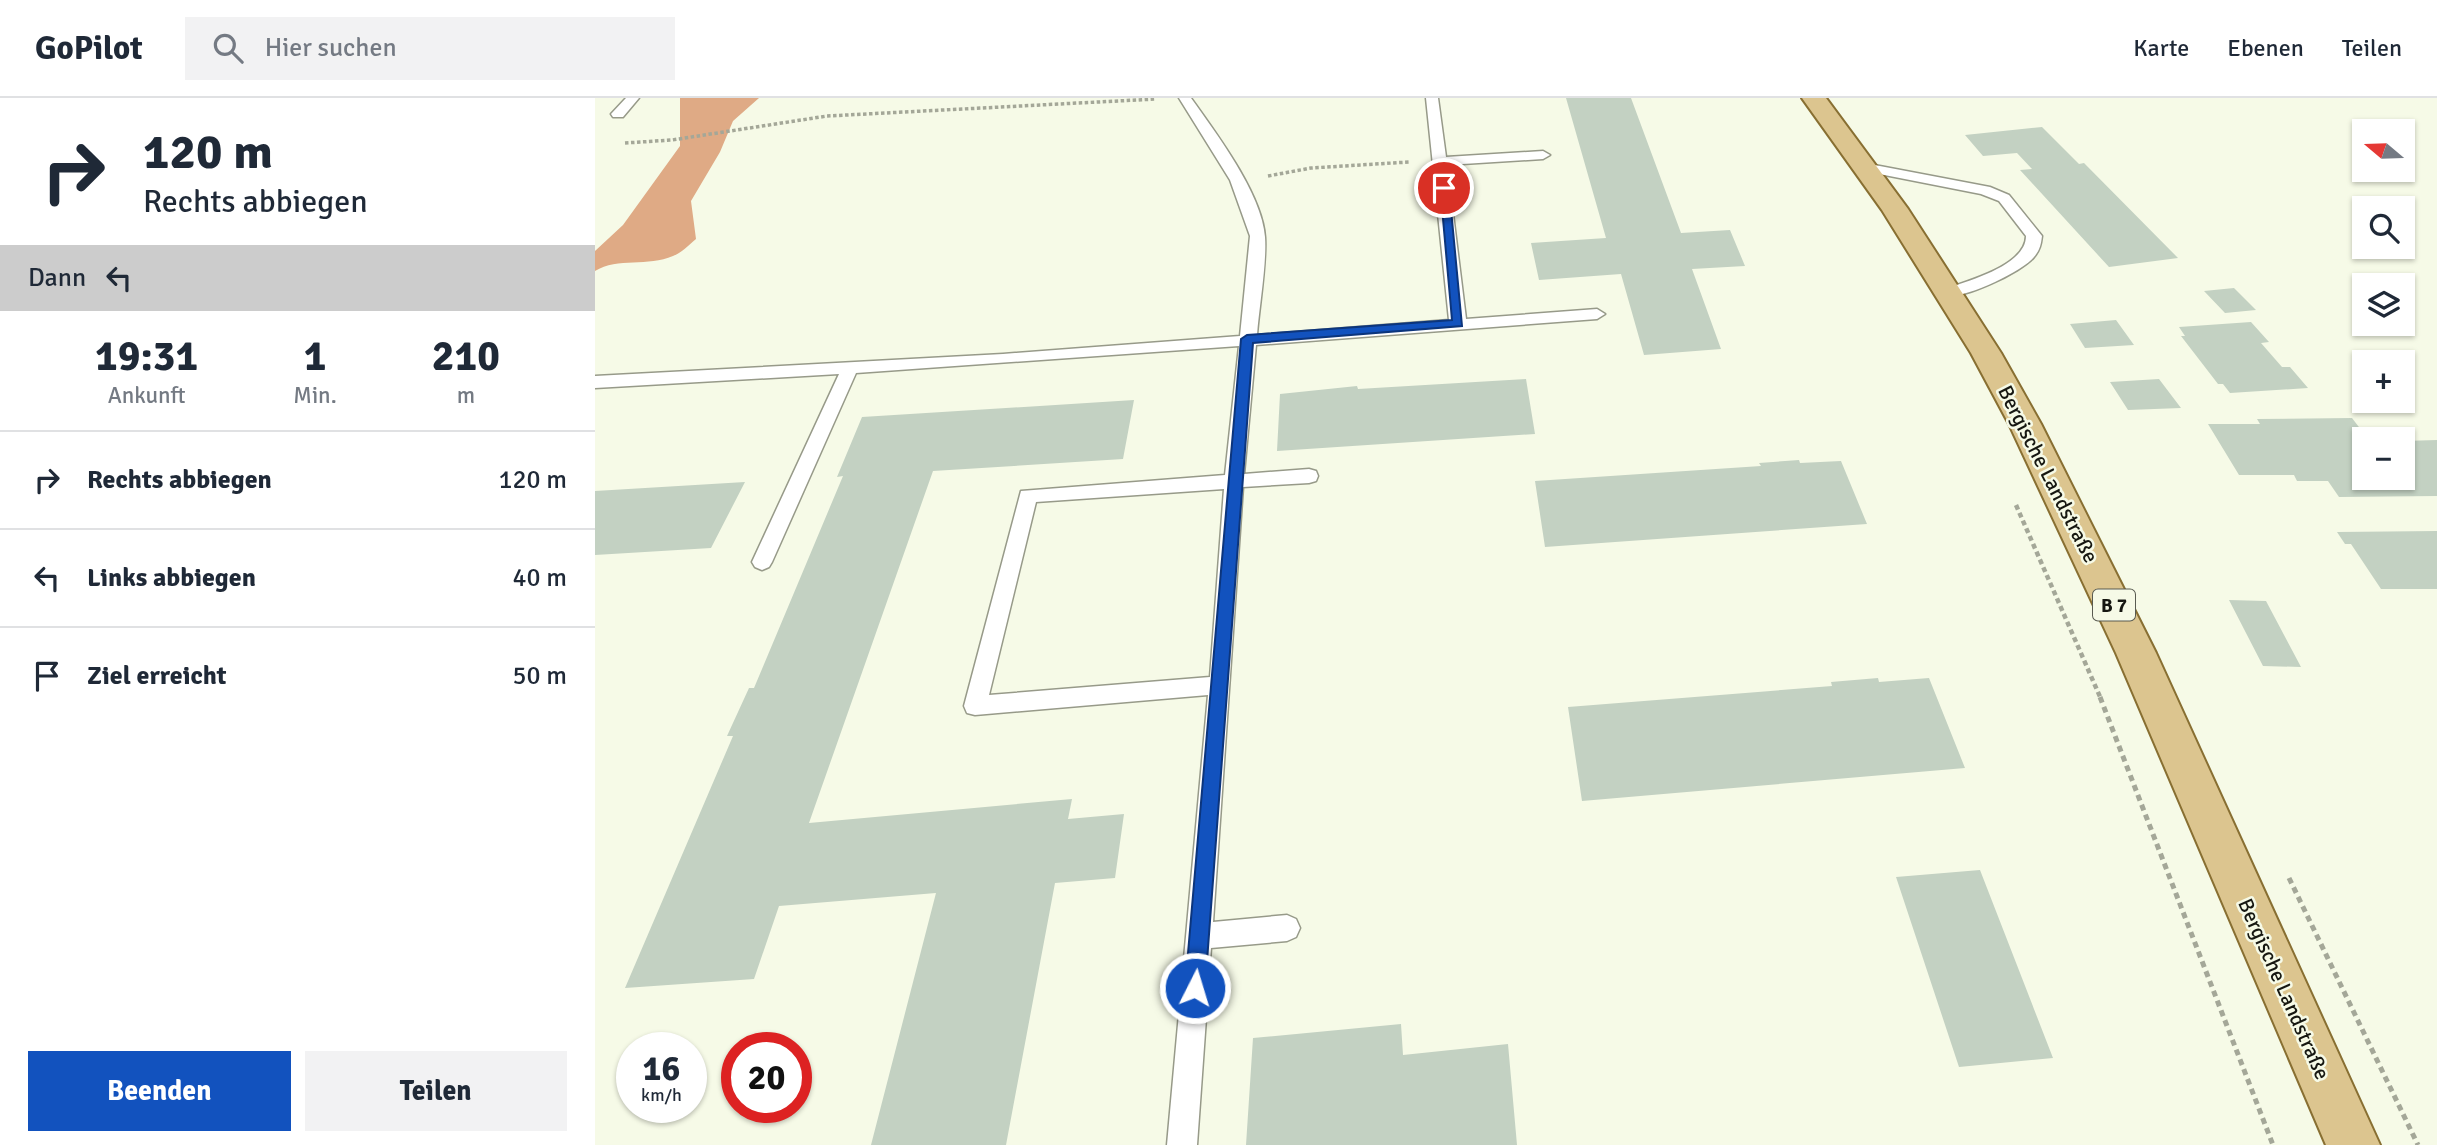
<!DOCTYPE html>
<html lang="de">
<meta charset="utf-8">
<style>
:root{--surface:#fff;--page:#f2f2f3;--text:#1f2937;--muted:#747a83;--line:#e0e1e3;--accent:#1252be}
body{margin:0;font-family:Signika,sans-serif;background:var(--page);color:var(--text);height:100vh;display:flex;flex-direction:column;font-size:26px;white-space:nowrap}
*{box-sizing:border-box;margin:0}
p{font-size:23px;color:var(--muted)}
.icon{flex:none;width:38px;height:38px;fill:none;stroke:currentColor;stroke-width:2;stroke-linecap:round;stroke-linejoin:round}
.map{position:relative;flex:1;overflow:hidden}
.drawer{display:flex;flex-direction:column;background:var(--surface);width:595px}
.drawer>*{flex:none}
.banner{background:#fff;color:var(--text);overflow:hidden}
.needle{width:46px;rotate:289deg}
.tools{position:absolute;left:1757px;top:21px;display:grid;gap:14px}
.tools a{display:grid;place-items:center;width:63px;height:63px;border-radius:0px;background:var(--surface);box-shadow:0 2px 5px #0004;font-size:35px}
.speed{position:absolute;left:21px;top:934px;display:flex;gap:14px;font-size:35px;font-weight:700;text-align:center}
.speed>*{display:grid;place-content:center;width:91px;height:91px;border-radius:50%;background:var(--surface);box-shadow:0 2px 5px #0004;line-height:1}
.speed small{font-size:18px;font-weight:400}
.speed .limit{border:10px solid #d22;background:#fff;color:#111}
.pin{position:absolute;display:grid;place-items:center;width:60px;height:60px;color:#fff;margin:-30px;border:4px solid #fff;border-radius:50%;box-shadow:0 2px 7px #0007}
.me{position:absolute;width:77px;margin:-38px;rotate:5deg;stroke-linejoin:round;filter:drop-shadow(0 0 5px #0008)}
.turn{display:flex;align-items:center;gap:24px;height:147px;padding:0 28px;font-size:32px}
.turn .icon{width:91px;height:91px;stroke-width:2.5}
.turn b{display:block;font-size:49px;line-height:60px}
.then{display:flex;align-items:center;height:66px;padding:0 28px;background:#0003;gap:14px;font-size:26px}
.eta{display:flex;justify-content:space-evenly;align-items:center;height:119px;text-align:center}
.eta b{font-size:42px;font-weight:700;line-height:49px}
.primary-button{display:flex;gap:14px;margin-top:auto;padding:14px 28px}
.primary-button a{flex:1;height:80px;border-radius:0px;background:var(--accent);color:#fff;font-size:28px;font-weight:700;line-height:80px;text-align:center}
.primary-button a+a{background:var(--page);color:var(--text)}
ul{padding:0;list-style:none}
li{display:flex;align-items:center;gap:21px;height:98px;padding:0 28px;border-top:2px solid var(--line)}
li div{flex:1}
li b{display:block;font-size:26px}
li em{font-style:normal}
header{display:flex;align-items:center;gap:42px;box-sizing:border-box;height:98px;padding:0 35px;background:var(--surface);border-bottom:2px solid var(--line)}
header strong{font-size:33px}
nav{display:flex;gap:38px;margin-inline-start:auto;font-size:24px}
.search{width:490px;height:63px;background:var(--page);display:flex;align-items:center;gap:18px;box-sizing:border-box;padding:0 24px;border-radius:0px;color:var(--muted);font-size:26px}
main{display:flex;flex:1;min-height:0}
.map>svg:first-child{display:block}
.forest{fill:#dfaa85}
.building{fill:#c3d1c2}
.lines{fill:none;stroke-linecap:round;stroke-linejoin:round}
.lane-casing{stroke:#979a89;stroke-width:3}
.primary-casing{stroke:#886f32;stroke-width:4}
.path-far2{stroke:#a4a798;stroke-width:3.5;stroke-dasharray:3.5 2.5;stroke-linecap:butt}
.path-far1{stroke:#a4a798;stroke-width:4.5;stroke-dasharray:5 3.5;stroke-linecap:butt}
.path{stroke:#a4a798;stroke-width:5;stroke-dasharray:6 4.5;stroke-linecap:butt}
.lane{fill:#fff;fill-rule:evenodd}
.primary{fill:#dcc58f;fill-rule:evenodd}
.route{fill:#1252be;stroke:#0c357c;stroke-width:2}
.labels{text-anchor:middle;stroke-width:5;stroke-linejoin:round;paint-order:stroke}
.shield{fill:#f6fae7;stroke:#595b51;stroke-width:2}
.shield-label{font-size:19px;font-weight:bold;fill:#161711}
.street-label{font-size:21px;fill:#161711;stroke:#f6fae7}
</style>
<header>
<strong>GoPilot</strong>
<div class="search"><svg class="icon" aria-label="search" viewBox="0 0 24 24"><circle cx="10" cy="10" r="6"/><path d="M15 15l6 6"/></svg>Hier suchen</div>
<nav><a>Karte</a><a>Ebenen</a><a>Teilen</a></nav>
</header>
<main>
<section class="drawer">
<div class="banner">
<div class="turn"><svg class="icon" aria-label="right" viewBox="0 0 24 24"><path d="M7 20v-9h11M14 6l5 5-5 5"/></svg><div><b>120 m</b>Rechts abbiegen</div></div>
<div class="then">Dann<svg class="icon" aria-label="left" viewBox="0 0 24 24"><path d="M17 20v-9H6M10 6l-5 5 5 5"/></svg></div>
</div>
<div class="eta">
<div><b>19:31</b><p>Ankunft</p></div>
<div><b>1</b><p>Min.</p></div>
<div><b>210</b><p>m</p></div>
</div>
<ul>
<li><svg class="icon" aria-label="right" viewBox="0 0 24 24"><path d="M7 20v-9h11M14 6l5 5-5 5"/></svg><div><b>Rechts abbiegen</b></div><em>120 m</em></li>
<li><svg class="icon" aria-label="left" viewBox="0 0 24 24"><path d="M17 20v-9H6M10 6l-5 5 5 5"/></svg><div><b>Links abbiegen</b></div><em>40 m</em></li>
<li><svg class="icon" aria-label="arrive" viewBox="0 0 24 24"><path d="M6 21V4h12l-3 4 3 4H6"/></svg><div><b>Ziel erreicht</b></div><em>50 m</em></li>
</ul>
<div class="primary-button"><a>Beenden</a><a>Teilen</a></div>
</section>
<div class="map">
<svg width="1842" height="1047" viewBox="0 0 1842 1047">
<rect width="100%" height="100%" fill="#f6fae7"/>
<path class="forest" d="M 85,0 L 164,0 L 138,23 L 125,54 L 96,103 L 101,141 C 94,147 86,155 78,158 C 53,169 23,159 0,173 L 0,153 L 28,127 L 85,48 Z"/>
<path class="building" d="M 971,0 L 1036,0 L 1086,135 L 1135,132 L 1150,168 L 1097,171 L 1126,251 L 1049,257 L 1026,176 L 944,182 L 936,145 L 1011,140 Z
M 1447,29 L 1484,66 L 1489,65 L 1583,160 L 1514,169 L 1425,72 L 1437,71 L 1422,55 L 1388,58 L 1370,37 Z
M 1639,190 L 1661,212 L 1630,215 L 1609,193 Z
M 1521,222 L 1539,247 L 1490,250 L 1475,226 Z
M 1656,224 L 1674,244 L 1666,245 L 1687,269 L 1695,269 L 1713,290 L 1635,295 L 1628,286 L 1623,286 L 1586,238 L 1590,238 L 1584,229 Z
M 931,281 L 940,336 L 682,353 L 685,296 L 762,288 L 763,291 Z
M 1564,281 L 1586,310 L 1533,312 L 1515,284 Z
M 539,302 L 528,361 L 338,373 L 214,725 L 477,701 L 473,721 L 529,716 L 520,780 L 460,785 L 411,1047 L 276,1047 L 341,795 L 184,808 L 159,881 L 30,890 L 138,638 L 132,638 L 154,590 L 159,590 L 248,378 L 242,379 L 267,319 Z
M 1757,320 L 1773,341 L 1769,341 L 1769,380 L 1808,380 L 1808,343 L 1842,342 L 1842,398 L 1744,399 L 1733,383 L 1702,383 L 1699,377 L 1644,377 L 1613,326 L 1665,326 L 1662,321 Z
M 1204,362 L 1205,365 L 1246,363 L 1272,426 L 950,449 L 940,383 L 1166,368 L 1164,365 Z
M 150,384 L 116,450 L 0,457 L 0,393 Z
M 1842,433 L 1842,491 L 1786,491 L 1756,446 L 1750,446 L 1742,434 Z
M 1634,502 L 1671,503 L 1706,569 L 1668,568 Z
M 1283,580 L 1284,584 L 1334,580 L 1370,670 L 987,703 L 973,609 L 1237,588 L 1236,584 Z
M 1385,772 L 1458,960 L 1364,969 L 1301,779 Z
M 806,926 L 808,957 L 913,946 L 922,1047 L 651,1047 L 658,940 Z"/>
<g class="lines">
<g class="lane-casing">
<path id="lane" d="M 31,0 L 44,0 L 28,19 L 18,19 L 16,16 Z
M 584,0 L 596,0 C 621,35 667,96 670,139 C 672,165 664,209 662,237 L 854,222 L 831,0 L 843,0 L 851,59 L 948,53 L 955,57 L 948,61 L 852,67 L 871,221 L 1002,211 L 1010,216 L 1002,221 L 661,247 L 649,376 L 714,371 L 721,373 L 723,378 L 721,383 L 714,385 L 648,389 L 618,824 L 692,817 L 701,821 L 705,830 L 701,839 L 692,843 L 616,850 L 602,1047 L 572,1047 L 613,597 L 380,617 L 372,615 L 369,608 L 426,393 L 630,377 L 644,248 L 261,275 L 177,464 L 174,469 L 167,472 L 160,469 L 157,464 L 244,276 L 0,290 L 0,278 L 408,256 L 645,238 L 655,138 L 635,82 ZM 629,391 L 615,579 L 394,597 L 441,404 Z
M 1269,65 L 1395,89 L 1414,97 L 1447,138 C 1446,146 1445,152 1439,159 C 1427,174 1366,203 1347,198 L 1345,195 L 1347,192 C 1372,183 1431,168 1431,138 L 1404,103 L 1386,96 L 1264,72 L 1264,66 Z"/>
</g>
<g class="primary-casing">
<path id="primary" d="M 1207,0 L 1231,0 L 1313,111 L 1406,255 L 1446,326 L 1561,555 L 1785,1047 L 1731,1047 L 1521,555 L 1414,326 L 1376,255 L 1287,112 Z"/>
</g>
<path class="path-far2" d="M 30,45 L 77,42 L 232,18 L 561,1
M 673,78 L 716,70 L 814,64"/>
<path class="path-far1" d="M 1421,407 L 1506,601"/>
<path class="path" d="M 1505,599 L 1678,1047
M 1694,780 L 1823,1047"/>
<use href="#lane" class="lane"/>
<use href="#primary" class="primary"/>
</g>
<path class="route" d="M 845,87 L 854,90 L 867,228 L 658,245 L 610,890 L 607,898 L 600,901 L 593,898 L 590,890 L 646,241 L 652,237 L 857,222 Z"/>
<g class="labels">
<rect class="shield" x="1498" y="491.5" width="42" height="31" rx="5"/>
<g class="shield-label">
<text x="1519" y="514">B 7</text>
</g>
<g class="street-label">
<text transform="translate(1453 376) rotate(63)" y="7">Bergische Landstraße</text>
<text transform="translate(1689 891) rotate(66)" y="7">Bergische Landstraße</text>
</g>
</g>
</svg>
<div class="tools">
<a><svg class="needle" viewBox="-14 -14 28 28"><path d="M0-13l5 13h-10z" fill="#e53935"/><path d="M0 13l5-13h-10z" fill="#747a83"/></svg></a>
<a><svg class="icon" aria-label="search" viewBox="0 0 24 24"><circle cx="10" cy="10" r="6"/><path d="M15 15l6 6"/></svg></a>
<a><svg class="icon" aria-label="layers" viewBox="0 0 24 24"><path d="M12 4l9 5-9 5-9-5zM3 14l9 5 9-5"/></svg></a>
<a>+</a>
<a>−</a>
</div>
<div class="speed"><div>16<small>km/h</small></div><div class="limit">20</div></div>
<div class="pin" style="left:849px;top:90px;background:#d93025"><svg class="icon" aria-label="arrive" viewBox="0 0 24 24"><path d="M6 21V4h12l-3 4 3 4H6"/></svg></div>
<svg class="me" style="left:600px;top:890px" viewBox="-20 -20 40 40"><circle r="17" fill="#1252be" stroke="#fff" stroke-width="3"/><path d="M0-11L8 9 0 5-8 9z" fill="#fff"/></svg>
</div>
</main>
